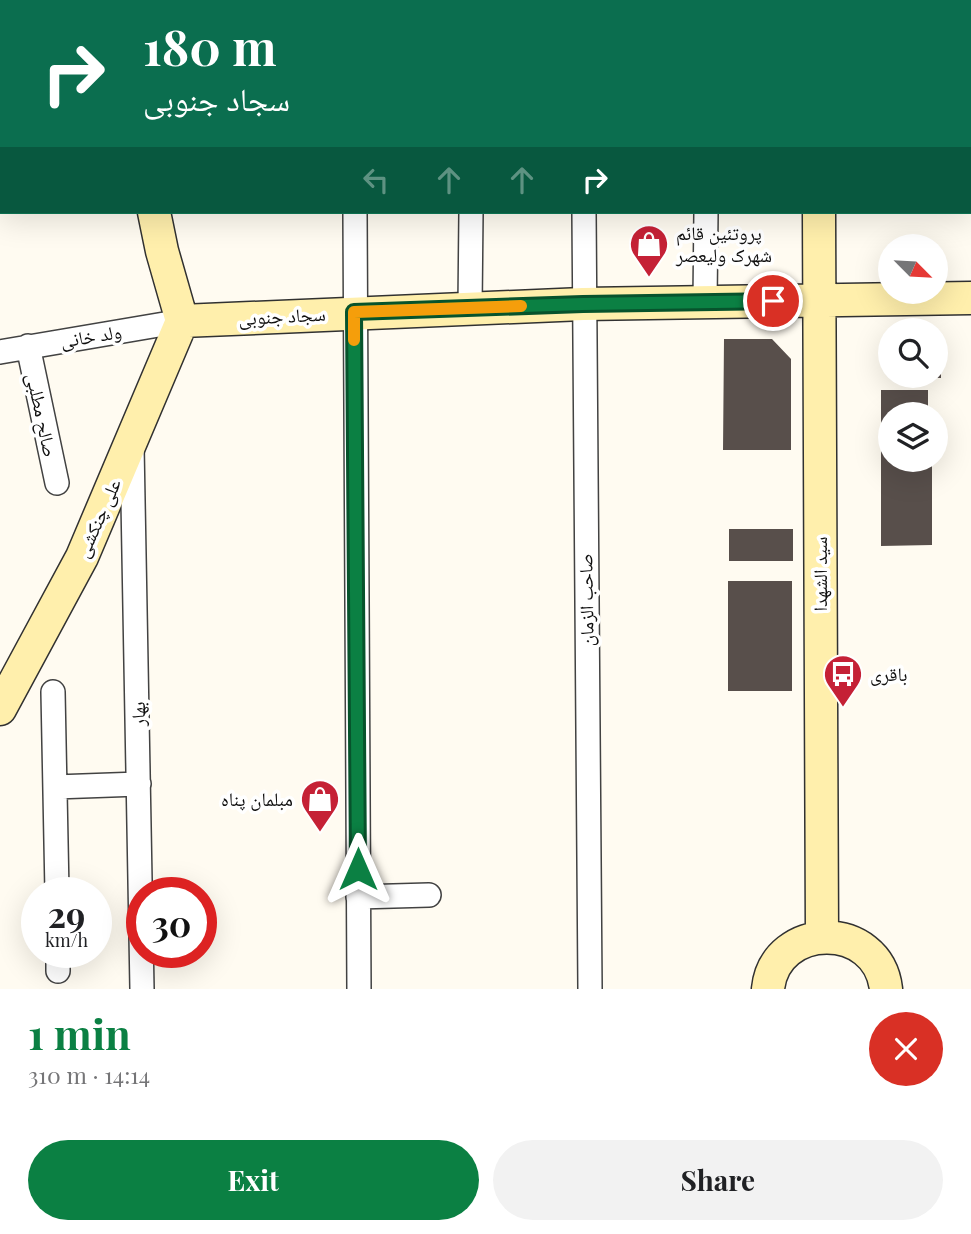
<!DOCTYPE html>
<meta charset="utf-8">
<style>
:root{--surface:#fff;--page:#f2f2f2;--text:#202124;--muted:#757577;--accent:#0b8043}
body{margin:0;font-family:"Playfair Display","Noto Naskh Arabic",serif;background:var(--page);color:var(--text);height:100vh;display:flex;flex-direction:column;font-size:26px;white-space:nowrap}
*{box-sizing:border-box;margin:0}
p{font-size:23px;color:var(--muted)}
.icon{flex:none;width:38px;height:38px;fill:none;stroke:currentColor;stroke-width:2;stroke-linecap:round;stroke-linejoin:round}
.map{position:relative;height:989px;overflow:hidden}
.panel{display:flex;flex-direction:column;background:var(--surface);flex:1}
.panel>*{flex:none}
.top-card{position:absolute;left:0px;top:0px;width:971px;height:214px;box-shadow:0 7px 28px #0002;background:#0b6e4f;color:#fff;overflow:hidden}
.needle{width:46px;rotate:114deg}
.controls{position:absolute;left:878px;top:234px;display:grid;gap:14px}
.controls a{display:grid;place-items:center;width:70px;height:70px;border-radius:50%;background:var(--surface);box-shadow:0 7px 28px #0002;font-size:35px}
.speed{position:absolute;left:21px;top:877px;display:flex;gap:14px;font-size:35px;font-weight:700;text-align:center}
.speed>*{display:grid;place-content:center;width:91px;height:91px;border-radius:50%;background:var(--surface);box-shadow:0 7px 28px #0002;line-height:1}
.speed small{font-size:18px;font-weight:400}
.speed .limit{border:10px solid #d22;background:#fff;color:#111}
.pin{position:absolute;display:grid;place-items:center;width:60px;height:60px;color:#fff;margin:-30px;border:4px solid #fff;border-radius:50%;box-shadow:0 2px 7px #0007}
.me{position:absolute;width:77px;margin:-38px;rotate:0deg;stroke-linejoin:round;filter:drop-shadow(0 0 5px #0008)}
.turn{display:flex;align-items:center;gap:24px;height:147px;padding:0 28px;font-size:32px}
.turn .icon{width:91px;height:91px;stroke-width:2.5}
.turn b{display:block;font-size:49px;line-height:60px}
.lanes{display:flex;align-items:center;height:66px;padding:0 28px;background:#0003;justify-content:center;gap:35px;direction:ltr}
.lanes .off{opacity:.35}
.round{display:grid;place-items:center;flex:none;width:74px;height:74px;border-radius:37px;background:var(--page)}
.head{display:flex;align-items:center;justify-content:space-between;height:119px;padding:0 28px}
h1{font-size:42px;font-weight:700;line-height:52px;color:var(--accent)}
.cta{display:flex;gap:14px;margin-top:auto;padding:14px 28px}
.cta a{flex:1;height:80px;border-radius:42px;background:var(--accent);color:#fff;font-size:28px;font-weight:700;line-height:80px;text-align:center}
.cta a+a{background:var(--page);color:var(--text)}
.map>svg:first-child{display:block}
.building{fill:#584f4b}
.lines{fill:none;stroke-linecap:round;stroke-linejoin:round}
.street-casing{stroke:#424242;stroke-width:26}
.secondary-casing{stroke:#313131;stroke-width:35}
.street{stroke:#fff;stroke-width:23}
.secondary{stroke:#ffefac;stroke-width:32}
.route-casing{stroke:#07532c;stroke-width:18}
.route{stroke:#0b8043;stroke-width:12}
.slow{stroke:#f59e0b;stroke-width:12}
.labels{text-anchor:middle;stroke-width:7;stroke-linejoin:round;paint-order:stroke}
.poi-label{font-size:19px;fill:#0f0f0f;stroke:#fff;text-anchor:start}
.street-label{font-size:19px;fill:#0f0f0f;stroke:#fff}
</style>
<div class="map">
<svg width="971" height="989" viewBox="0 0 971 989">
<rect width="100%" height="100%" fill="#fffbf1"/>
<path class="building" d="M 936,336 L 941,336 L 941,378 L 936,378 Z
M 724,339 L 772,339 L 791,359 L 791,450 L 723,450 Z
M 881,390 L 928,390 L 928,415 L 891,415 L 891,460 L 932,460 L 932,545 L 881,546 Z
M 729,529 L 793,529 L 793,561 L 729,561 Z
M 728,581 L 792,581 L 792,691 L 728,691 Z"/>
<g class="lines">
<g class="street-casing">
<path id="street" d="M 356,2 L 356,0
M 472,2 L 472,0
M 586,2 L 586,0
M 707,2 L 707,0
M 941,2 L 941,0
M 355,212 L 359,989
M 584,212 L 590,989
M 705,302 L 706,212
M 470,308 L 471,212
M 28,346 L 57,483
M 0,352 L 182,321
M 132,446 L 142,989
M 53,692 L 57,892
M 55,787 L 139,784
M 358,897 L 429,895
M 58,952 L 58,971"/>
</g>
<g class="secondary-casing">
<path id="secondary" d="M 127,0 L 127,2
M 819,0 L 819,2
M 154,212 L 162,251 L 182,321
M 819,212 L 822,936
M 182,321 L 583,304 L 971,298
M 0,709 L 82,557 L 182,321
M 768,989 C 775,921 878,920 886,989"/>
</g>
<use href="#street" class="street"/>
<use href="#secondary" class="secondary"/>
</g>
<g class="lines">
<g class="route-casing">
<path id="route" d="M 358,869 L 354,312 L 583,304 L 773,301"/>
</g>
<use href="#route" class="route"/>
<path class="slow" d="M 354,340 L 354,312 L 521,306"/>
</g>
<defs>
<g id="shop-pin" transform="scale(2.0125)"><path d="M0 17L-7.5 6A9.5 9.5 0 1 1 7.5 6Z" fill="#c52136" stroke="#fff"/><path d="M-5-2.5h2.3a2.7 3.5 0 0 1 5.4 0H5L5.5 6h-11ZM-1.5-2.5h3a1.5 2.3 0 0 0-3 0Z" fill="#fff"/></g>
<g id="bus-pin" transform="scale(2.0125)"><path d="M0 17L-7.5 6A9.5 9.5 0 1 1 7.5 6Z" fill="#c52136" stroke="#fff"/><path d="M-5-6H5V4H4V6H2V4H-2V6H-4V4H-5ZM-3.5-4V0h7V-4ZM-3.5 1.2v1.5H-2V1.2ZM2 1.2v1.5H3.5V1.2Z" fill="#fff"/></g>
</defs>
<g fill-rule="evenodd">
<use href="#shop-pin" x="649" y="244"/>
<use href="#bus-pin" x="843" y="674"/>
<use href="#shop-pin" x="320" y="799"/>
</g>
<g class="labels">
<g class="poi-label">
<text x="676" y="240">پروتئین قائم<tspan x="676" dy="22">شهرک ولیعصر</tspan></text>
<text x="870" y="681">باقری</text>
<text x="293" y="806" text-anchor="end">مبلمان پناه</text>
</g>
<g class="street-label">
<text transform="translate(282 316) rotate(-3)" y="7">سجاد جنوبی</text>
<text transform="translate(91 336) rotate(-9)" y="7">ولد خانی</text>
<text transform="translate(42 415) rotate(78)" y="7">صالح مطلبی</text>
<text transform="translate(98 518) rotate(-66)" y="7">علی چنکشی</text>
<text transform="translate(820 574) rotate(-90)" y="7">سید الشهدا</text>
<text transform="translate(586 600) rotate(-91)" y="7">صاحب الزمان</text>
<text transform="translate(138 714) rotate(-91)" y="7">بهار</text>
</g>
</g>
</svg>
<div class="controls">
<a><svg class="needle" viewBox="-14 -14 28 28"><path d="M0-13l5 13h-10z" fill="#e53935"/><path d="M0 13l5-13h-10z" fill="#757577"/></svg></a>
<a><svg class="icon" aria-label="search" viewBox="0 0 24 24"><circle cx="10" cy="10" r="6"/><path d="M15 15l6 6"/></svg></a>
<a><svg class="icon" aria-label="layers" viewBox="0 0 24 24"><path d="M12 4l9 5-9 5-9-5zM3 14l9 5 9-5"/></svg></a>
</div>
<div class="speed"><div>29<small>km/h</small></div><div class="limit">30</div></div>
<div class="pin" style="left:773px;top:301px;background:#d93025"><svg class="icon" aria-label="arrive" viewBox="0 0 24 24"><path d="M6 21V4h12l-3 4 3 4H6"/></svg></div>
<svg class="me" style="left:358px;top:869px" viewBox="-20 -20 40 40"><path d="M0-17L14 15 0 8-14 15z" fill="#0b8043" stroke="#fff" stroke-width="4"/></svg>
<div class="top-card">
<div class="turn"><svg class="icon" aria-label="right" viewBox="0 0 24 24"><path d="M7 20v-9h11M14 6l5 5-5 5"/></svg><div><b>180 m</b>سجاد جنوبی</div></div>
<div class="lanes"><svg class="icon off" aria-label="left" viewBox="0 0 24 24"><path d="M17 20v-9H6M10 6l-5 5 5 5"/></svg><svg class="icon off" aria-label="ahead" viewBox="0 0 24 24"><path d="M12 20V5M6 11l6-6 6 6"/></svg><svg class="icon off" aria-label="ahead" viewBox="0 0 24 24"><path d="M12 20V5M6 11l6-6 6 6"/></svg><svg class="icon" aria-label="right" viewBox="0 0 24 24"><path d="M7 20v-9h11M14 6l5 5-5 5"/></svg></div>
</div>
</div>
<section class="panel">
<div class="head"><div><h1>1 min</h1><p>310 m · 14:14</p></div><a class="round" style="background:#d93025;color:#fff"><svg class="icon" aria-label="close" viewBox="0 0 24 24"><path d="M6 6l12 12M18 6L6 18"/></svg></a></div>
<div class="cta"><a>Exit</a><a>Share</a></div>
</section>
